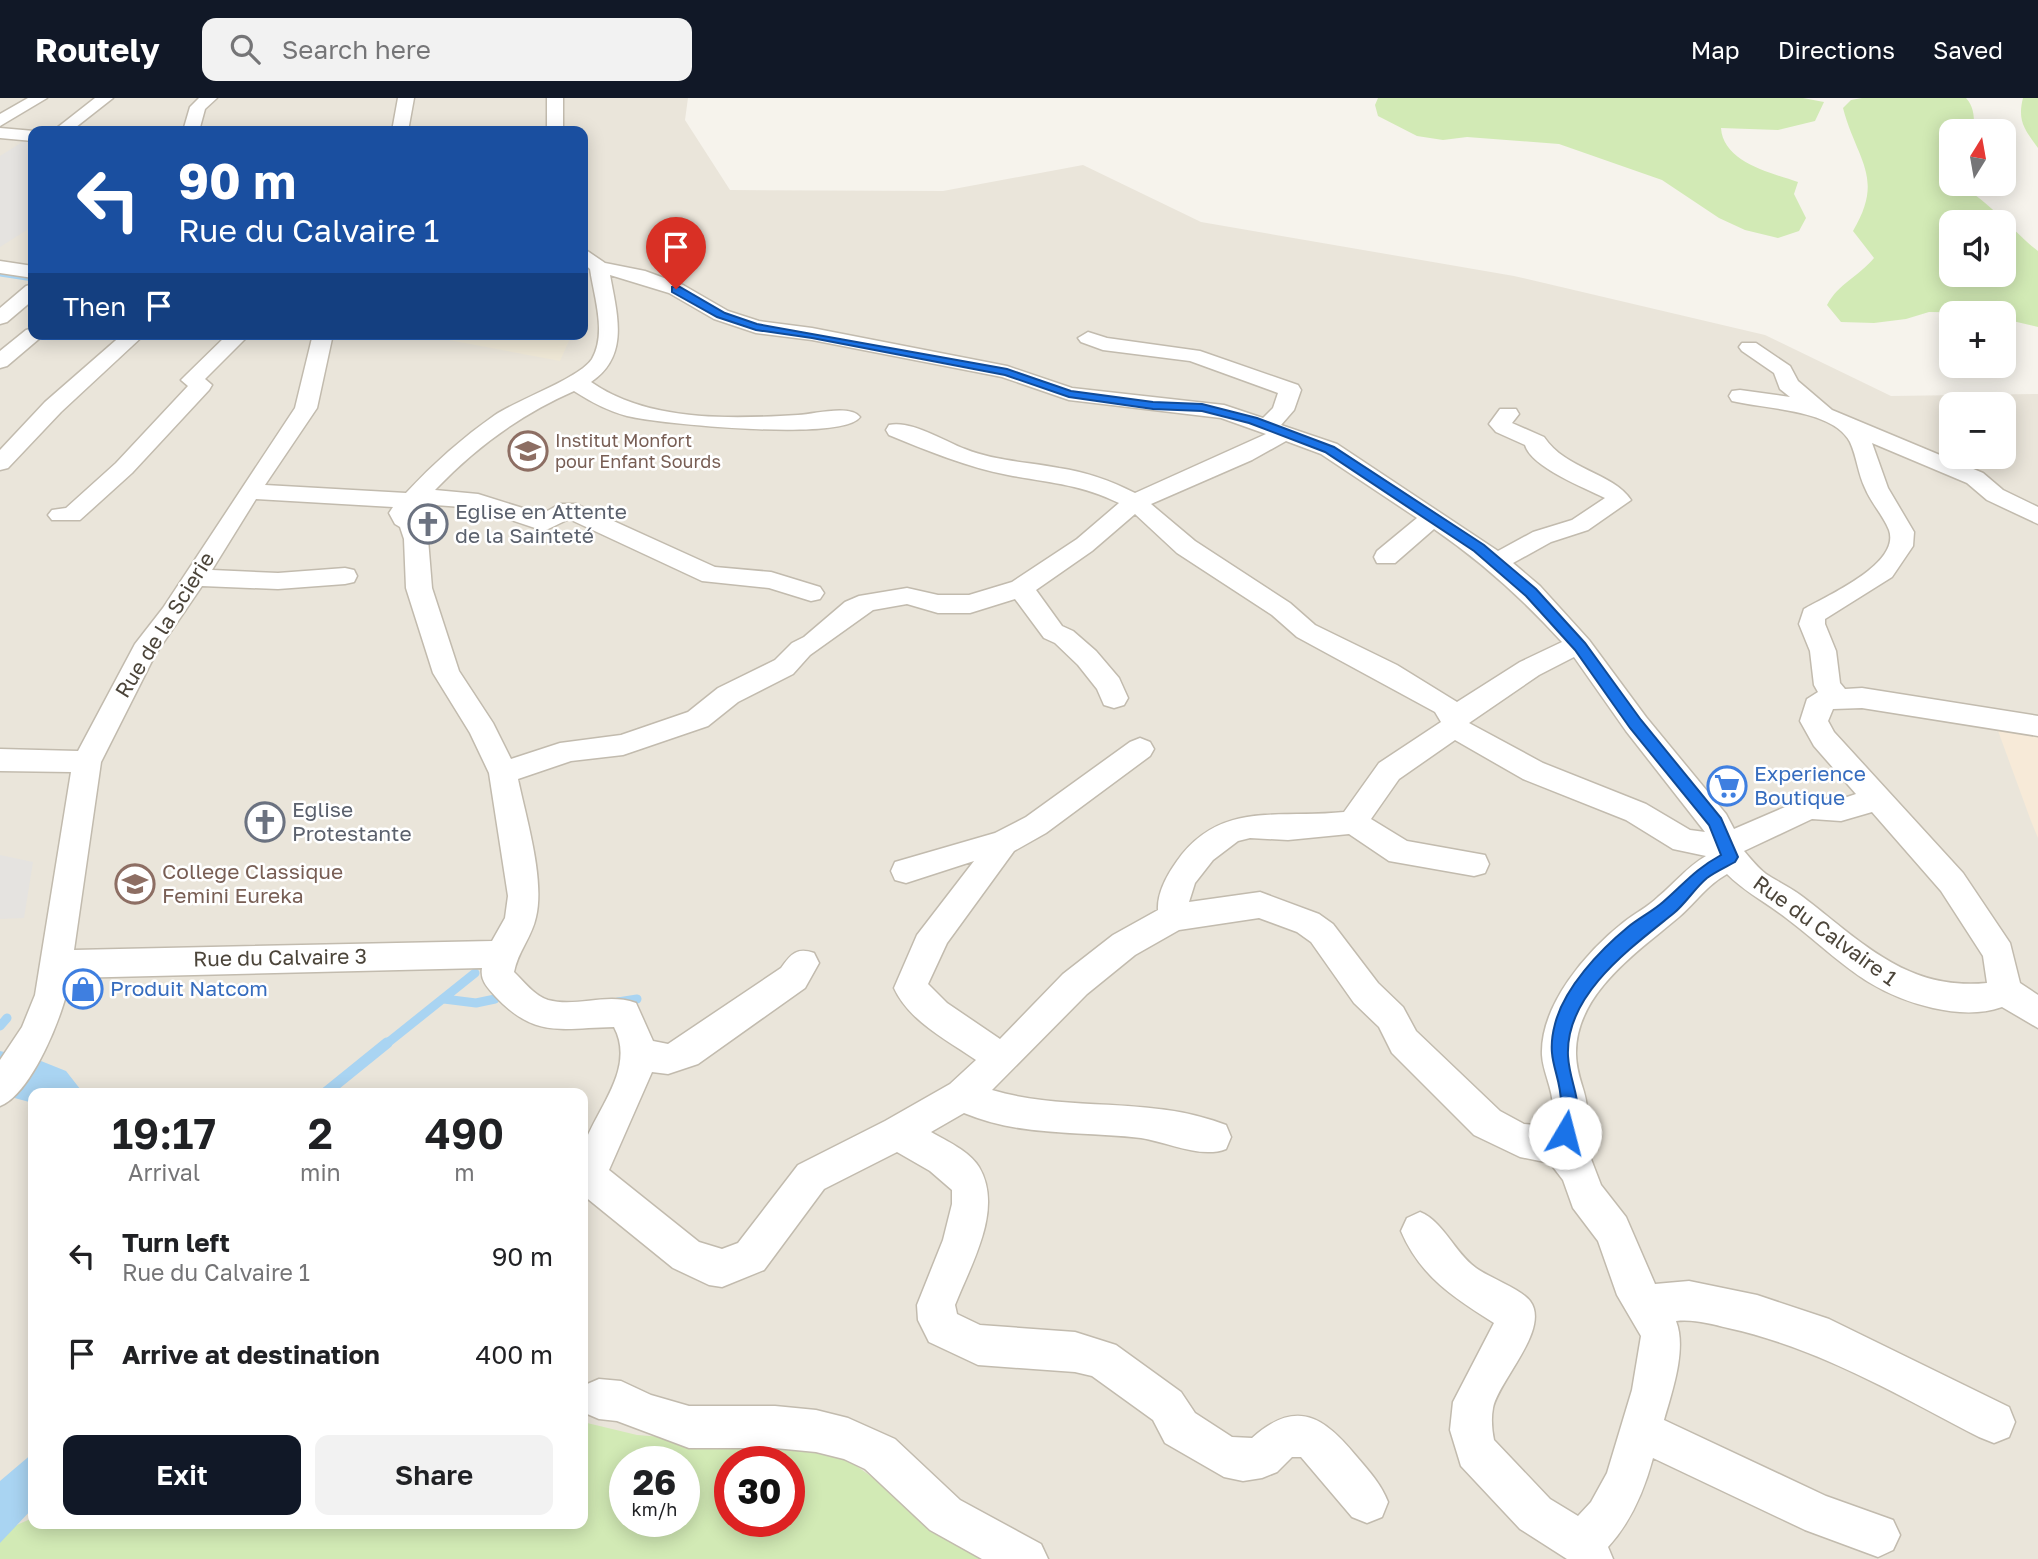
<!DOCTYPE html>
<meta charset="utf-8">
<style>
:root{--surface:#fff;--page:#f2f2f2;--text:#202124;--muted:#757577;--accent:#111827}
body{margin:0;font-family:"Golos Text",sans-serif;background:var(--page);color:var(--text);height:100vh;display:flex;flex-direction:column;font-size:26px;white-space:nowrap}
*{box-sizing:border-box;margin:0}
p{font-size:23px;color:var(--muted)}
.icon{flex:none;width:38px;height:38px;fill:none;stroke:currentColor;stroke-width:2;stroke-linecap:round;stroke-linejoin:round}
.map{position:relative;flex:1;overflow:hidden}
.sheet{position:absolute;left:28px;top:990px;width:560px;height:441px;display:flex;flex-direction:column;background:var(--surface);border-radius:14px;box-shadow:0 4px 18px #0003}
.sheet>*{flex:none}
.hud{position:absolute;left:28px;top:28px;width:560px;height:214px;border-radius:14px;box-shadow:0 4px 18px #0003;background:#1a4fa0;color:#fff;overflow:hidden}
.needle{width:46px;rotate:11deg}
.fabs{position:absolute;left:1939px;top:21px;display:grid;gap:14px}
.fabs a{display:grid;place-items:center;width:77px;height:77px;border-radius:14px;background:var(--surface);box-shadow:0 4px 18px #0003;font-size:35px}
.speed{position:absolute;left:609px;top:1348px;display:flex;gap:14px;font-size:35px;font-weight:700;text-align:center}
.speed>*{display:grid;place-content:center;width:91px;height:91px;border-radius:50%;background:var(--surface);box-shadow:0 4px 18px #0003;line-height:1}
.speed small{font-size:18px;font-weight:400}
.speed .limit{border:10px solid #d22;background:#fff;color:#111}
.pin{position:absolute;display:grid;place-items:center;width:60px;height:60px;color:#fff;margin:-72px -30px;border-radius:50% 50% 50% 0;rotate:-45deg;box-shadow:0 0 7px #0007}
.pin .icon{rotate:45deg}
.me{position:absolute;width:77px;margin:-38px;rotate:8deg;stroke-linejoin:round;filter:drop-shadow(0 0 5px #0008)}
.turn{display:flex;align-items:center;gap:24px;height:147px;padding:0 35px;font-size:32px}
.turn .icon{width:91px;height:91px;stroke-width:2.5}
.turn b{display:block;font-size:49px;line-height:60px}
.then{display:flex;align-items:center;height:66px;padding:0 35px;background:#0003;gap:14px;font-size:26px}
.eta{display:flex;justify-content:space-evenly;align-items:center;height:119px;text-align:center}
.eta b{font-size:42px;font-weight:600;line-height:49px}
.cta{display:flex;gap:14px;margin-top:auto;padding:14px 35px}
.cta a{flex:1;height:80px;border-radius:14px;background:var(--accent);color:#fff;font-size:28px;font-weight:600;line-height:80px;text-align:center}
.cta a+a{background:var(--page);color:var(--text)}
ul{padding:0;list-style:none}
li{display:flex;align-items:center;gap:21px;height:98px;padding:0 35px}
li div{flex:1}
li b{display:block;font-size:26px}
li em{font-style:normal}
header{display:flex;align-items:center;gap:42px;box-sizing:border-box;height:98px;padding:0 35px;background:var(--accent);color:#fff}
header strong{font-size:33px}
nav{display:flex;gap:38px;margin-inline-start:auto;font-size:24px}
.search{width:490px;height:63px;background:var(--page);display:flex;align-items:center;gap:18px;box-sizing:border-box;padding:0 24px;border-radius:14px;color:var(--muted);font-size:26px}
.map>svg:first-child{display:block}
.residential{fill:#eae5da;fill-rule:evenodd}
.commercial{fill:#f7ead8}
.education{fill:#efe8d6}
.green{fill:#d2eab5;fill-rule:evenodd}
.parking{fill:#e5e3e0}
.water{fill:#a9d4f2}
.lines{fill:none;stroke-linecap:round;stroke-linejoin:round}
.stream-far2{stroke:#a9d4f2;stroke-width:5}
.stream-far1{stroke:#a9d4f2;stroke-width:9}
.stream{stroke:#a9d4f2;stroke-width:11}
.minor-casing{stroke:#c2bbae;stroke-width:3}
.minor{fill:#fff;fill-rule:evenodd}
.route{fill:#1a73e8;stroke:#114b97;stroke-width:2}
.labels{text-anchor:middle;stroke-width:5;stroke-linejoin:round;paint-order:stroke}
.far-education-label{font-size:18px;fill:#785e54;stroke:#fff;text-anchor:start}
.worship-label{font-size:21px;fill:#5b616d;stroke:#fff;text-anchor:start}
.street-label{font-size:21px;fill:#4b4439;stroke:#fff}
.shop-label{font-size:21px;fill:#366cbe;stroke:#fff;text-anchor:start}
.education-label{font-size:21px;fill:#785e54;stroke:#fff;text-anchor:start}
</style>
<header>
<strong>Routely</strong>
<div class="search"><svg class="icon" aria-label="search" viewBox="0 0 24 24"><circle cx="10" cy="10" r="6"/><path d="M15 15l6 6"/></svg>Search here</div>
<nav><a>Map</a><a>Directions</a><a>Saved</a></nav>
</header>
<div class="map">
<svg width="2038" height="1461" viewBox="0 0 2038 1461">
<rect width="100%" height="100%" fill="#f6f3ec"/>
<path class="residential" d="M 0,0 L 688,0 L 685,22 L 730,92 L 943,93 L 1083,67 L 1201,124 L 1514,178 L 1765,237 L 1891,298 L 2038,296 L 2038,1461 L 0,1461 ZM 33,33 L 583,33 L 583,236 L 33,236 ZM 1951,306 L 2004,306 L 2004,359 L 1951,359 ZM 33,996 L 583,996 L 583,1426 L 33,1426 ZM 625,1363 L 684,1363 L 684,1423 L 625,1423 ZM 730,1363 L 789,1363 L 789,1423 L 730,1423 Z"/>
<path class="commercial" d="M 1997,630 L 2038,639 L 2038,740 L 2031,723 Z"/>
<path class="education" d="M 417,236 L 572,236 L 560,263 Z"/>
<path class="green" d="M 1378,0 L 1803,0 L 1824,4 L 1815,23 L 1778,32 L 1721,30 C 1723,64 1771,75 1798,84 L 1794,96 L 1806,120 L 1799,133 L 1778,140 L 1745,132 L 1719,120 L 1662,82 L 1559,46 L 1467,39 L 1443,42 L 1417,38 L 1378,18 L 1375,7 Z
M 1862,0 L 1966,0 C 1975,10 1974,21 1974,33 L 1951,33 L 1951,53 L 1943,61 L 1945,72 L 1951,78 L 1951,86 C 1974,86 2017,138 2038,153 L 2038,229 L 2004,221 L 2004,215 L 1929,214 L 1906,221 L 1874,225 L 1841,224 L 1827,207 C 1839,185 1858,179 1874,160 L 1853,133 C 1885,79 1857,63 1843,10 L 1851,2 ZM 1951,124 L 2004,124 L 2004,177 L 1951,177 Z
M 2023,0 L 2038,0 L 2038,50 C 2025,32 2017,23 2023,0 Z
M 583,1324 L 637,1337 L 834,1352 L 987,1461 L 0,1461 L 0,1434 L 33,1420 L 33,1426 L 583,1426 ZM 625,1363 L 684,1363 L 684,1423 L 625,1423 ZM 730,1363 L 789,1363 L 789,1423 L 730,1423 Z"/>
<path class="parking" d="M 24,43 L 33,44 L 33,128 L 0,149 L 0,58 Z
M 0,757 L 33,764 L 24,820 L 0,821 Z"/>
<path class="water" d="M 0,953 L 41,963 L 66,973 L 84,996 L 33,996 L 33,1005 L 0,996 Z
M 33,1355 L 33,1410 L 0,1445 L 0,1383 Z"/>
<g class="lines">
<path class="stream-far2" d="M 0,176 L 33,181"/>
<path class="stream-far1" d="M 444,901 L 476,905 L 495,901
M 618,904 L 637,901
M 0,928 L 7,920
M 385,947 L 475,875"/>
<path class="stream" d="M 324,996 L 387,945"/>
<g class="minor-casing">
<path id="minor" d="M 28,0 L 47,0 L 0,28 L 0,16 Z
M 95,0 L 113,0 L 71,33 L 53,33 Z
M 199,0 L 217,0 L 205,11 L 199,33 L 183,33 L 190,9 Z
M 398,0 L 414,0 L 408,33 L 392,33 Z
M 547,0 L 563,0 L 563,33 L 547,33 Z
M 0,30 L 34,33 L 33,43 L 0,40 Z
M 583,150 L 605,165 L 645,173 L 683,187 L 728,213 L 759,223 L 812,230 L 1007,268 L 1072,290 L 1224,307 L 1263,320 L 1273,310 L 1278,295 L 1190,263 L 1103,252 L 1081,244 L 1078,240 L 1088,234 L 1107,240 L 1200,253 L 1298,287 L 1301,292 L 1294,312 L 1281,327 L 1337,346 L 1498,453 L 1533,434 L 1572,422 L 1605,400 C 1585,390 1531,369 1525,347 L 1496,334 L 1489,326 L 1500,311 L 1516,311 L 1519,316 L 1512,325 L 1544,339 C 1566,372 1612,374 1631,402 L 1588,432 L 1551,444 L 1513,465 L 1540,488 L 1589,542 L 1646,619 L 1726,716 L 1734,731 L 1806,700 L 1841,701 L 1856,696 L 1814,648 L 1800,623 L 1807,601 L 1818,594 L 1814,587 L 1810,553 L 1799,526 L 1804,511 C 1826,498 1901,466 1889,432 C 1883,417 1871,405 1865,390 C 1858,376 1857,359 1850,344 C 1833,311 1764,311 1732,303 L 1729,298 L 1732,293 L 1740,292 L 1790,299 L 1780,291 L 1774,275 L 1742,253 L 1739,249 L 1742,245 L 1756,245 L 1790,268 L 1798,283 L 1832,312 L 1983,375 L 2003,392 L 2038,409 L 2038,426 L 1987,402 L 1967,385 L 1872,345 L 1888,390 L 1914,434 L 1913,448 L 1892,479 L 1825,521 L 1825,526 L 1836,553 L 1840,585 L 1845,591 L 1862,590 L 2038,618 L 2038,638 L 1862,610 L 1833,611 L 1828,623 L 1834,634 L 1963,775 L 2010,845 L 2020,885 L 2038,897 L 2038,930 L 2002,909 C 1979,917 1956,915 1933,910 C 1860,893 1835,855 1778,814 C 1760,801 1743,792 1727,776 C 1707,787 1696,804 1679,819 C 1639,853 1575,895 1576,956 C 1577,993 1598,1000 1579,1045 L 1591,1061 L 1601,1087 L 1626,1119 L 1655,1186 L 1689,1183 L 1757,1197 L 1829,1221 L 2009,1309 L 2015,1324 L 2009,1339 L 1994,1345 L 1979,1339 C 1898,1297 1819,1250 1728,1230 C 1711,1226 1694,1221 1676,1223 C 1687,1251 1672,1294 1664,1322 L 1826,1398 L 1893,1422 L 1900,1437 L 1893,1452 L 1878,1459 L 1805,1432 L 1653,1360 C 1644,1393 1631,1424 1608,1449 L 1613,1461 L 1567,1461 L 1520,1431 L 1461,1368 L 1450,1332 L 1453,1304 L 1494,1225 C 1454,1200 1420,1178 1401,1133 L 1407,1120 L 1420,1114 C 1444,1124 1454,1154 1476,1170 C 1490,1180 1521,1191 1530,1203 C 1551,1231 1498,1283 1493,1310 C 1491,1320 1492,1332 1494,1342 L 1550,1401 L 1578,1418 L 1591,1404 L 1607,1375 L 1632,1292 L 1641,1238 L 1617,1197 L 1598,1143 L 1573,1110 L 1563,1082 L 1550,1065 L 1520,1059 L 1474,1037 L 1392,955 L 1379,929 L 1354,905 L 1311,844 L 1297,834 L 1259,820 L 1179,832 L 1135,857 L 1087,896 L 992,992 C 1068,1015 1150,997 1226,1027 L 1231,1039 L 1226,1051 C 1201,1061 1167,1044 1141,1040 C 1080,1033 1022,1039 964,1015 L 931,1034 C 947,1043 969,1053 979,1069 C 1004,1111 971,1166 955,1207 L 957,1216 L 980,1227 L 1075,1234 L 1116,1247 L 1181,1294 L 1195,1315 L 1232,1339 L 1252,1340 C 1297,1300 1324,1319 1357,1359 C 1369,1373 1381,1386 1388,1404 L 1382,1419 L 1367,1425 L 1352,1419 L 1301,1359 L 1292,1359 L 1277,1374 L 1262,1380 L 1243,1383 L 1224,1379 L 1165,1345 L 1153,1322 L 1092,1278 L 1075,1274 L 978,1267 L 929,1244 L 918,1222 L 917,1207 L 943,1142 L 952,1106 L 952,1092 L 930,1073 L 897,1054 L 824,1091 L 764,1172 L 722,1189 L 709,1187 L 673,1170 L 583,1097 C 583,1082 579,1061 584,1047 C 597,1010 636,970 614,929 C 562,930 535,941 495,898 C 487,889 480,882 482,870 L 70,880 C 65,913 32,996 0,1008 L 0,962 L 22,929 L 35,897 L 71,674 L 0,673 L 0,651 L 78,653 L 135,546 L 163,510 L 295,310 L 313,236 L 333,236 L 317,310 L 265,387 L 406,395 C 433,366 462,340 495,317 C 517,302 580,280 592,261 C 607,235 594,199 590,171 L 583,165 ZM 610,177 L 669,195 L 714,221 L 756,235 L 812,242 L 1002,279 L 1069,302 L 1221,320 L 1266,336 L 1135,395 C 1111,383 1087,374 1059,370 C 1028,364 995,363 965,351 C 944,343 911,322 889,327 L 886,332 L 889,337 C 928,353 967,369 1008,377 C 1050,385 1080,386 1119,405 L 1077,441 L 1012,484 L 969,497 L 938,497 L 907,490 L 859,498 L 845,504 L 804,539 L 792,545 L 775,562 L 718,590 L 688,614 L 621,637 L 560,645 L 511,661 L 493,625 L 459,573 L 432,490 L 428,441 L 423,425 L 413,416 L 422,406 L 475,410 L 544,433 L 569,421 L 702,483 L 769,490 L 811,503 L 820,501 L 824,495 L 820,489 L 771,474 L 715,469 L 576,406 L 560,406 L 542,416 L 478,396 L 435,392 C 475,350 521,316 574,293 C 591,304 608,313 627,318 C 660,326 843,344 860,319 C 851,306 813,316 798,317 C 731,321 648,324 591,284 C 630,258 617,216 610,177 ZM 1286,343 L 1321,356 L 1417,420 L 1377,453 L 1374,459 L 1377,465 L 1395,465 L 1434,431 C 1482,464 1523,501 1562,544 L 1520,564 L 1457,604 L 1397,567 L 1315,527 L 1290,505 L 1195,443 L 1151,406 L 1252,362 ZM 256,401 L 393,409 L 389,415 L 395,426 L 400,429 L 404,441 L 406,490 L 433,575 L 470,635 L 489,675 L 508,798 L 505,820 L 492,843 L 74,852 L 101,664 L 155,557 L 202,488 L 278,491 L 345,486 L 354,484 L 357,478 L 354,472 L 345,470 L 278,475 L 212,472 ZM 1135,416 L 1177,455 L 1272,517 L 1297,539 L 1435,614 L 1441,624 L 1379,665 L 1344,714 C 1280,721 1220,702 1177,763 C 1167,777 1157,795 1158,812 L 1113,837 L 1063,876 L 1000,941 L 947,905 L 928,886 L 947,845 L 1014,753 L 1046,735 L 1150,658 L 1154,651 L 1150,644 L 1140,640 L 1130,644 L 1026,719 L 995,735 L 895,764 L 891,773 L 895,782 L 906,785 L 974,763 L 917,837 L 894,890 C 909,923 947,942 976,962 L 950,986 L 885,1023 L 798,1067 L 738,1145 L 722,1151 L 699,1144 L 609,1072 L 652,974 L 668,976 L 698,966 L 805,890 L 819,865 L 814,855 C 797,849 791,856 781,870 L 668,946 L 653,943 L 636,905 C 606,894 577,910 548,902 C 535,898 523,883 514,874 C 518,853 532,839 536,819 C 545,781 526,720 518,681 L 571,663 L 623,657 L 708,628 L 738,604 L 793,576 L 810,557 L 873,512 L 907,506 L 938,515 L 970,515 L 1015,501 L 1044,540 L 1055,545 L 1078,567 L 1097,591 L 1104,607 L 1114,610 L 1124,607 L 1128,600 L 1119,580 L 1096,553 L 1073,533 L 1062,528 L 1036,492 L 1092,453 ZM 1574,559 L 1626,633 L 1705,734 L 1690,732 L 1646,706 L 1543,665 L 1469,625 L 1539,577 ZM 1455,642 L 1523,681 L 1626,722 L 1673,751 L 1706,758 C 1687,769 1675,785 1658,799 C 1648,809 1635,815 1624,824 C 1587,853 1540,907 1542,957 C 1543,980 1563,1007 1546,1028 L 1524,1026 L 1500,1013 L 1416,933 L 1403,909 L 1378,885 L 1333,826 L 1319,816 L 1260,794 L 1189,804 L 1195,785 L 1213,762 L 1238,743 L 1250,740 L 1288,742 L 1349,736 L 1389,763 L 1474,778 L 1485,775 L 1489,766 L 1485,757 L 1407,743 L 1371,721 L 1399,681 ZM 1872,714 L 1941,793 L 1983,858 L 1987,885 C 1907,893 1862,844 1803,799 C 1792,790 1778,784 1766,776 C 1758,770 1751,761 1744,753 L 1812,721 L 1841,723 Z
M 0,163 L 33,168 L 33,180 L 0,175 Z
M 33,186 L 33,202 L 7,224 L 0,226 L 0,210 L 26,188 Z
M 33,230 L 33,236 L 43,236 L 40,240 L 7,268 L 0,270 L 0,253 L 26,232 Z
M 123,236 L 145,236 L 61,314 L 8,370 L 0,372 L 0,352 L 45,304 Z
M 228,236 L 250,236 L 205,281 L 212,287 L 209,292 L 132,375 L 80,422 L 52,422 L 48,417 L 52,412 L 66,410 L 116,365 L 188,288 L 181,282 L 185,278 Z
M 599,1281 L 621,1283 L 651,1297 L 689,1308 L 775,1308 L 816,1312 L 848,1320 L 895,1341 L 960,1402 L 1041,1446 L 1048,1461 L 982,1461 L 930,1432 L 865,1371 L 844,1361 L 816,1354 L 775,1350 L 689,1350 L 617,1323 L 599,1321 L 585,1315 L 585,1287 Z"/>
</g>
<use href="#minor" class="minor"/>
</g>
<path class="route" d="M 672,189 L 680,189 L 725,215 L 757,226 L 1007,271 L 1071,293 L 1153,304 L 1202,306 L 1257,320 L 1334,349 L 1484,447 L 1536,491 L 1585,545 L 1641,622 L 1721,720 L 1738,759 L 1735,764 C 1726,769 1715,774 1707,780 C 1695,790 1686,805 1674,815 C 1632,849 1565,896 1568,958 C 1570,990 1587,1007 1572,1042 L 1565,1044 L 1559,1042 C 1553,1030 1561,1018 1561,1005 C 1561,975 1545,963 1555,926 C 1564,890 1600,852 1628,829 C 1639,820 1653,813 1663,804 C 1685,785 1694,772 1721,757 L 1709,727 L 1630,630 L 1575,552 L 1526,498 L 1474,453 L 1325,354 L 1249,325 L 1202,313 L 1153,311 L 1069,299 L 1005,277 L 812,240 L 756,232 L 717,219 L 672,194 Z"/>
<defs>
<g id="school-ring" transform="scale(2.0125)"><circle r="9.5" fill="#fff" stroke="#8d6e63" stroke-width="1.5"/><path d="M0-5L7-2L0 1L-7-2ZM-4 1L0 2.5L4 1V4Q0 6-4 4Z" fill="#8d6e63"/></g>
<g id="church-ring" transform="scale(2.0125)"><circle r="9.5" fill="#fff" stroke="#6b7280" stroke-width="1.5"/><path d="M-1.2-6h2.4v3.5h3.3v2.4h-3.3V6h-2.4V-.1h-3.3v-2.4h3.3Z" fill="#6b7280"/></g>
<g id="supermarket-ring" transform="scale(2.0125)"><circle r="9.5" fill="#fff" stroke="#3f7fe0" stroke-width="1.5"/><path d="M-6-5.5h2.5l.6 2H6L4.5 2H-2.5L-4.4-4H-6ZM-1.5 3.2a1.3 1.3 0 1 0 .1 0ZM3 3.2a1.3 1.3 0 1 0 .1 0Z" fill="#3f7fe0"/></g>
<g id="shop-ring" transform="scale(2.0125)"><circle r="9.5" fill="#fff" stroke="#3f7fe0" stroke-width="1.5"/><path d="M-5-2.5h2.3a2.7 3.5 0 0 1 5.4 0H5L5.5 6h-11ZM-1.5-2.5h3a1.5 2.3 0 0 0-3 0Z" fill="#3f7fe0"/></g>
</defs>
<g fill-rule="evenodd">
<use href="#school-ring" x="528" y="353"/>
<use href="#church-ring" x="428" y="426"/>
<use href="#supermarket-ring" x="1727" y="688"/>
<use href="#church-ring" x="265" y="724"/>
<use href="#school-ring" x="135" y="786"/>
<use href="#shop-ring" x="83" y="891"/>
</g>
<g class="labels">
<g class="far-education-label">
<text x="555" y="349">Institut Monfort<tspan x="555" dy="21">pour Enfant Sourds</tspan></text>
</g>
<g class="worship-label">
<text x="455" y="421">Eglise en Attente<tspan x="455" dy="24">de la Sainteté</tspan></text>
<text x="292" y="719">Eglise<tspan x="292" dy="24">Protestante</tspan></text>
</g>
<g class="street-label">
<text transform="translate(165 527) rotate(-58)" y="7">Rue de la Scierie</text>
<text transform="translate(1825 833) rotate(36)" y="7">Rue du Calvaire 1</text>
<text transform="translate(280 860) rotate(-1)" y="7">Rue du Calvaire 3</text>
</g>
<g class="shop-label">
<text x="1754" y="683">Experience<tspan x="1754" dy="24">Boutique</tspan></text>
<text x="110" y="898">Produit Natcom</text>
</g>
<g class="education-label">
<text x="162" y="781">College Classique<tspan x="162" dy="24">Femini Eureka</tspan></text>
</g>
</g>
</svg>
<div class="fabs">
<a><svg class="needle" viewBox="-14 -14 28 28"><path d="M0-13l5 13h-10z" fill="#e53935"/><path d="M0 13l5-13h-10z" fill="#757577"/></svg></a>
<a><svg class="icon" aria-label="sound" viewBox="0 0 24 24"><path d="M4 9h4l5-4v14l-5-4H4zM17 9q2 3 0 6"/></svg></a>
<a>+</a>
<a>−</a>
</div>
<div class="speed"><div>26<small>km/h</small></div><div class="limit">30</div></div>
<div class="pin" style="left:676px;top:191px;background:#d93025"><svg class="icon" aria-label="arrive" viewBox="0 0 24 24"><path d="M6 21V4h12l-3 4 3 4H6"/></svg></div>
<svg class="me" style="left:1565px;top:1035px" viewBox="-20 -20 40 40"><circle r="19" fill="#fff"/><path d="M0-13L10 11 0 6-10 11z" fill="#1a73e8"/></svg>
<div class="hud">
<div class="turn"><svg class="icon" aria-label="left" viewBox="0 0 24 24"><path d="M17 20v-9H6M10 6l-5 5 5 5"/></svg><div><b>90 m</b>Rue du Calvaire 1</div></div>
<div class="then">Then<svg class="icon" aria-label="arrive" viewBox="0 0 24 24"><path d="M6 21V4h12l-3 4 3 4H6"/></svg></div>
</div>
<section class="sheet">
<div class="eta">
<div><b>19:17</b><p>Arrival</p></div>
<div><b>2</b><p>min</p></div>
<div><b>490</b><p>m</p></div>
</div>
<ul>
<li><svg class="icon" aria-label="left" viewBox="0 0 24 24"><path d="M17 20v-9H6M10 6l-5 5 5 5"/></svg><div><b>Turn left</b><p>Rue du Calvaire 1</p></div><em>90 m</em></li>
<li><svg class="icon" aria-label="arrive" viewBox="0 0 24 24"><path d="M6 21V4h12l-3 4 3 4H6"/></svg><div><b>Arrive at destination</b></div><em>400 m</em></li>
</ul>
<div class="cta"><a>Exit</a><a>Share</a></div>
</section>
</div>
